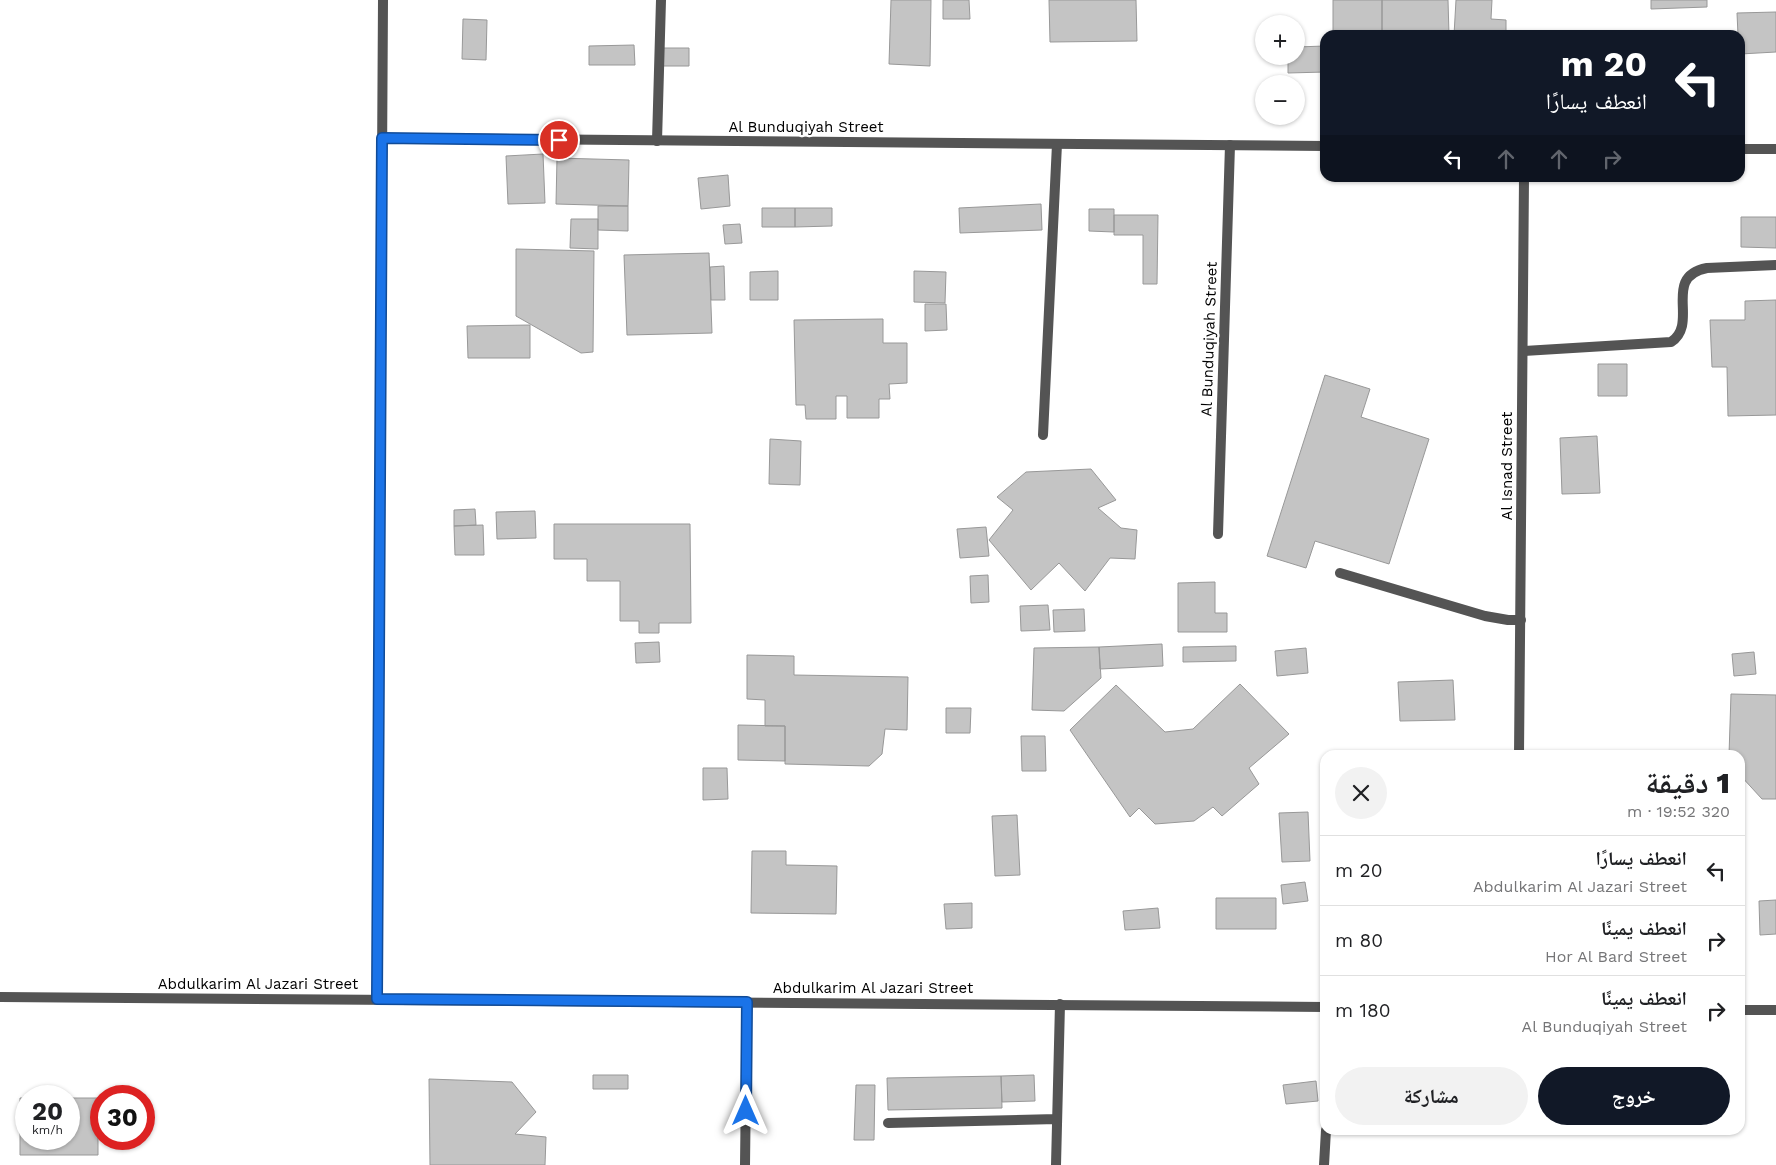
<!DOCTYPE html>
<html lang="ar">
<meta charset="utf-8">
<style>
:root{--surface:#fff;--page:#f2f2f2;--text:#202124;--muted:#757577;--line:#e0e0e0;--accent:#111827}
body{margin:0;font-family:"Work Sans","Noto Naskh Arabic",sans-serif;background:var(--page);color:var(--text);direction:rtl;height:100vh;display:flex;flex-direction:column;font-size:19px;white-space:nowrap}
*{box-sizing:border-box;margin:0}
p{font-size:16px;color:var(--muted)}
.icon{flex:none;width:28px;height:28px;fill:none;stroke:currentColor;stroke-width:2;stroke-linecap:round;stroke-linejoin:round}
.map{position:relative;flex:1;overflow:hidden;direction:ltr}
.side{position:absolute;left:1320px;top:750px;width:425px;height:385px;display:flex;flex-direction:column;background:var(--surface);border-radius:15px;box-shadow:0 1px 4px #0004;direction:rtl}
.side>*{flex:none}
.top-card{position:absolute;left:1320px;top:30px;width:425px;height:152px;border-radius:15px;box-shadow:0 1px 4px #0004;direction:rtl;background:#111827;color:#fff;overflow:hidden}
.controls{position:absolute;left:1255px;top:15px;display:grid;gap:10px}
.controls a{display:grid;place-items:center;width:50px;height:50px;border-radius:50%;background:var(--surface);box-shadow:0 1px 4px #0004;font-size:25px}
.speed{position:absolute;left:15px;top:1085px;display:flex;gap:10px;font-size:25px;font-weight:700;text-align:center}
.speed>*{display:grid;place-content:center;width:65px;height:65px;border-radius:50%;background:var(--surface);box-shadow:0 1px 4px #0004;line-height:1}
.speed small{font-size:12px;font-weight:400}
.speed .limit{border:8px solid #d22;background:#fff;color:#111}
.pin{position:absolute;display:grid;place-items:center;width:42px;height:42px;color:#fff;margin:-21px;border:2px solid #fff;border-radius:50%;box-shadow:0 1px 5px #0007}
.me{position:absolute;width:55px;margin:-28px;rotate:0deg;stroke-linejoin:round;filter:drop-shadow(0 0 4px #0008)}
.turn{display:flex;align-items:center;gap:18px;height:105px;padding:0 15px;font-size:22px}
.turn .icon{width:65px;height:65px;stroke-width:2.5}
.turn b{display:block;font-size:35px;line-height:42px}
.lanes{display:flex;align-items:center;height:48px;padding:0 15px;background:#0003;justify-content:center;gap:25px;direction:ltr}
.lanes .off{opacity:.35}
.round{display:grid;place-items:center;flex:none;width:52px;height:52px;border-radius:26px;background:var(--page)}
.summary{display:flex;align-items:center;justify-content:space-between;height:85px;padding:0 15px}
h1{font-size:30px;font-weight:800;line-height:38px}
.cta{display:flex;gap:10px;margin-top:auto;padding:10px 15px}
.cta a{flex:1;height:58px;border-radius:30px;background:var(--accent);color:#fff;font-size:20px;font-weight:800;line-height:58px;text-align:center}
.cta a+a{background:var(--page);color:var(--text)}
ul{padding:0;list-style:none}
li{display:flex;align-items:center;gap:15px;height:70px;padding:0 15px;border-top:1px solid var(--line)}
li div{flex:1}
li b{display:block;font-size:19px}
li em{font-style:normal}
.map>svg:first-child{display:block}
.building{fill:#c4c4c4;stroke:#989898}
.lines{fill:none;stroke-linecap:round;stroke-linejoin:round}
.lane{stroke:#545454;stroke-width:10}
.street{stroke:#545454;stroke-width:10}
.route-casing{stroke:#114b97;stroke-width:12}
.route{stroke:#1a73e8;stroke-width:9}
.labels{text-anchor:middle;stroke-width:4.5;stroke-linejoin:round;paint-order:stroke}
.street-label{font-size:15px;fill:#000;stroke:#fff}
</style>
<div class="map">
<svg width="1776" height="1165" viewBox="0 0 1776 1165">
<rect width="100%" height="100%" fill="#fff"/>
<path class="building" d="M 891,0 L 931,0 L 930,66 L 889,64 Z
M 943,0 L 969,0 L 970,19 L 943,19 Z
M 1049,0 L 1136,0 L 1137,41 L 1050,42 Z
M 1333,0 L 1382,0 L 1382,35 L 1333,35 Z
M 1382,0 L 1448,0 L 1449,35 L 1382,35 Z
M 1456,0 L 1492,0 L 1491,19 L 1506,20 L 1506,35 L 1454,35 Z
M 1651,0 L 1707,0 L 1707,7 L 1651,9 Z
M 1776,12 L 1776,52 L 1740,54 L 1740,35 L 1738,35 L 1737,13 Z
M 463,19 L 487,20 L 486,60 L 462,59 Z
M 634,45 L 635,65 L 589,65 L 589,46 Z
M 1325,46 L 1325,72 L 1288,73 L 1288,56 L 1296,56 L 1296,47 Z
M 662,48 L 689,48 L 689,66 L 662,66 Z
M 543,154 L 545,203 L 508,204 L 506,156 Z
M 557,158 L 629,160 L 628,206 L 556,204 Z
M 728,175 L 730,206 L 701,209 L 698,178 Z
M 1041,204 L 1042,230 L 960,233 L 959,208 Z
M 598,206 L 628,206 L 628,231 L 598,230 Z
M 762,208 L 795,208 L 795,227 L 762,227 Z
M 795,208 L 832,208 L 832,226 L 795,227 Z
M 1089,209 L 1114,209 L 1114,232 L 1089,231 Z
M 1114,215 L 1158,215 L 1157,284 L 1143,284 L 1143,235 L 1114,235 Z
M 1741,217 L 1776,217 L 1776,248 L 1741,247 Z
M 571,219 L 598,219 L 598,249 L 570,248 Z
M 740,224 L 742,243 L 725,244 L 723,225 Z
M 516,249 L 594,251 L 593,352 L 581,353 L 516,316 Z
M 709,253 L 712,333 L 627,335 L 624,255 Z
M 724,266 L 725,300 L 711,300 L 710,267 Z
M 778,271 L 778,300 L 750,300 L 750,272 Z
M 914,271 L 946,272 L 945,303 L 914,302 Z
M 1776,300 L 1776,415 L 1728,416 L 1727,367 L 1712,367 L 1710,320 L 1745,320 L 1745,301 Z
M 925,304 L 946,304 L 947,330 L 925,331 Z
M 883,319 L 883,343 L 907,343 L 907,383 L 889,384 L 890,399 L 879,399 L 879,418 L 847,418 L 847,396 L 836,396 L 836,419 L 806,419 L 805,405 L 796,405 L 794,320 Z
M 530,325 L 530,358 L 468,358 L 467,326 Z
M 1598,364 L 1627,364 L 1627,396 L 1598,396 Z
M 1325,375 L 1370,389 L 1361,417 L 1429,439 L 1389,564 L 1315,541 L 1306,568 L 1267,556 Z
M 1597,436 L 1600,493 L 1562,494 L 1560,438 Z
M 770,439 L 801,441 L 800,485 L 769,484 Z
M 1091,469 L 1116,500 L 1098,508 L 1121,528 L 1137,530 L 1135,559 L 1110,558 L 1085,591 L 1059,563 L 1031,590 L 989,540 L 1013,510 L 997,497 L 1026,472 Z
M 475,509 L 476,525 L 454,526 L 454,510 Z
M 535,511 L 536,538 L 497,539 L 496,512 Z
M 554,524 L 690,524 L 691,623 L 659,623 L 659,633 L 639,633 L 639,621 L 620,621 L 620,581 L 587,581 L 587,559 L 554,559 Z
M 483,525 L 484,555 L 455,555 L 454,526 Z
M 986,527 L 989,556 L 960,558 L 957,529 Z
M 988,575 L 989,602 L 971,603 L 970,576 Z
M 1215,582 L 1215,613 L 1227,613 L 1227,632 L 1178,632 L 1178,583 Z
M 1048,605 L 1050,630 L 1021,631 L 1020,606 Z
M 1084,609 L 1085,631 L 1054,632 L 1053,610 Z
M 659,642 L 660,662 L 636,663 L 635,643 Z
M 1162,644 L 1163,666 L 1100,669 L 1099,647 Z
M 1236,646 L 1236,661 L 1183,662 L 1183,647 Z
M 1099,647 L 1101,678 L 1064,711 L 1032,710 L 1034,648 Z
M 1306,648 L 1308,673 L 1277,676 L 1275,651 Z
M 1754,652 L 1756,674 L 1734,676 L 1732,654 Z
M 747,655 L 794,656 L 794,675 L 908,677 L 907,730 L 885,729 L 882,754 L 869,766 L 785,764 L 785,726 L 765,726 L 765,700 L 747,699 Z
M 1453,680 L 1455,720 L 1400,721 L 1398,682 Z
M 1240,684 L 1289,734 L 1249,768 L 1259,784 L 1222,816 L 1213,807 L 1194,821 L 1155,824 L 1139,808 L 1130,817 L 1070,730 L 1116,685 L 1165,732 L 1193,729 Z
M 1731,694 L 1776,695 L 1776,799 L 1762,799 L 1740,775 L 1740,755 L 1729,755 Z
M 946,708 L 971,708 L 970,733 L 946,733 Z
M 738,725 L 785,726 L 785,761 L 738,760 Z
M 1021,736 L 1045,736 L 1046,771 L 1022,771 Z
M 703,768 L 727,768 L 728,799 L 703,800 Z
M 1308,812 L 1310,861 L 1282,862 L 1279,813 Z
M 1017,815 L 1020,875 L 995,876 L 992,816 Z
M 752,851 L 786,851 L 786,865 L 837,866 L 836,914 L 751,913 Z
M 1305,882 L 1308,901 L 1283,904 L 1281,885 Z
M 1216,898 L 1276,898 L 1276,929 L 1216,929 Z
M 1776,900 L 1776,934 L 1760,935 L 1759,901 Z
M 972,903 L 972,928 L 946,929 L 944,904 Z
M 1158,908 L 1160,928 L 1125,930 L 1123,911 Z
M 593,1075 L 628,1075 L 628,1089 L 593,1089 Z
M 1034,1075 L 1035,1101 L 1002,1102 L 1001,1076 Z
M 1001,1076 L 1002,1108 L 888,1110 L 887,1078 Z
M 429,1079 L 512,1082 L 536,1112 L 515,1134 L 546,1137 L 545,1165 L 430,1165 Z
M 1316,1081 L 1318,1101 L 1286,1104 L 1283,1085 Z
M 856,1085 L 875,1085 L 874,1140 L 854,1140 Z
M 20,1098 L 26,1098 L 26,1139 L 69,1139 L 69,1098 L 98,1098 L 98,1155 L 20,1155 Z"/>
<g class="lines">
<path class="lane" d="M 657,141 L 661,0
M 1523,351 L 1671,342 C 1700,323 1661,277 1707,268 L 1776,265
M 1043,435 L 1057,144
M 1218,534 L 1230,145
M 1340,573 L 1485,616 L 1508,620 L 1521,620
M 888,1123 L 1057,1119
M 1056,1165 L 1060,1004
M 1324,1165 L 1326,1130"/>
<path class="street" d="M 382,138 L 1325,146
M 1740,149 L 1776,149
M 1519,755 L 1524,178
M 0,997 L 1325,1007
M 377,999 L 383,0
M 1740,1010 L 1776,1010
M 745,1165 L 747,1002"/>
</g>
<g class="lines">
<g class="route-casing">
<path id="route" d="M 559,140 L 382,138 L 377,999 L 747,1002 L 746,1111"/>
</g>
<use href="#route" class="route"/>
</g>
<g class="labels">
<g class="street-label">
<text x="806" y="132">Al Bunduqiyah Street</text>
<text transform="translate(1209 339) rotate(-88)" y="5">Al Bunduqiyah Street</text>
<text transform="translate(1507 466) rotate(-90)" y="5">Al Isnad Street</text>
<text x="258" y="989">Abdulkarim Al Jazari Street</text>
<text x="873" y="993">Abdulkarim Al Jazari Street</text>
</g>
</g>
</svg>
<div class="controls">
<a>+</a>
<a>−</a>
</div>
<div class="speed"><div>20<small>km/h</small></div><div class="limit">30</div></div>
<div class="pin" style="left:559px;top:140px;background:#d93025"><svg class="icon" aria-label="arrive" viewBox="0 0 24 24"><path d="M6 21V4h12l-3 4 3 4H6"/></svg></div>
<svg class="me" style="left:746px;top:1111px" viewBox="-20 -20 40 40"><path d="M0-17L14 15 0 8-14 15z" fill="#1a73e8" stroke="#fff" stroke-width="4"/></svg>
<div class="top-card">
<div class="turn"><svg class="icon" aria-label="left" viewBox="0 0 24 24"><path d="M17 20v-9H6M10 6l-5 5 5 5"/></svg><div><b>20 m</b>انعطف يسارًا</div></div>
<div class="lanes"><svg class="icon" aria-label="left" viewBox="0 0 24 24"><path d="M17 20v-9H6M10 6l-5 5 5 5"/></svg><svg class="icon off" aria-label="ahead" viewBox="0 0 24 24"><path d="M12 20V5M6 11l6-6 6 6"/></svg><svg class="icon off" aria-label="ahead" viewBox="0 0 24 24"><path d="M12 20V5M6 11l6-6 6 6"/></svg><svg class="icon off" aria-label="right" viewBox="0 0 24 24"><path d="M7 20v-9h11M14 6l5 5-5 5"/></svg></div>
</div>
<section class="side">
<div class="summary"><div><h1>1 دقيقة</h1><p>320 m · 19:52</p></div><a class="round"><svg class="icon" aria-label="close" viewBox="0 0 24 24"><path d="M6 6l12 12M18 6L6 18"/></svg></a></div>
<ul>
<li><svg class="icon" aria-label="left" viewBox="0 0 24 24"><path d="M17 20v-9H6M10 6l-5 5 5 5"/></svg><div><b>انعطف يسارًا</b><p>Abdulkarim Al Jazari Street</p></div><em>20 m</em></li>
<li><svg class="icon" aria-label="right" viewBox="0 0 24 24"><path d="M7 20v-9h11M14 6l5 5-5 5"/></svg><div><b>انعطف يمينًا</b><p>Hor Al Bard Street</p></div><em>80 m</em></li>
<li><svg class="icon" aria-label="right" viewBox="0 0 24 24"><path d="M7 20v-9h11M14 6l5 5-5 5"/></svg><div><b>انعطف يمينًا</b><p>Al Bunduqiyah Street</p></div><em>180 m</em></li>
</ul>
<div class="cta"><a>خروج</a><a>مشاركة</a></div>
</section>
</div>
